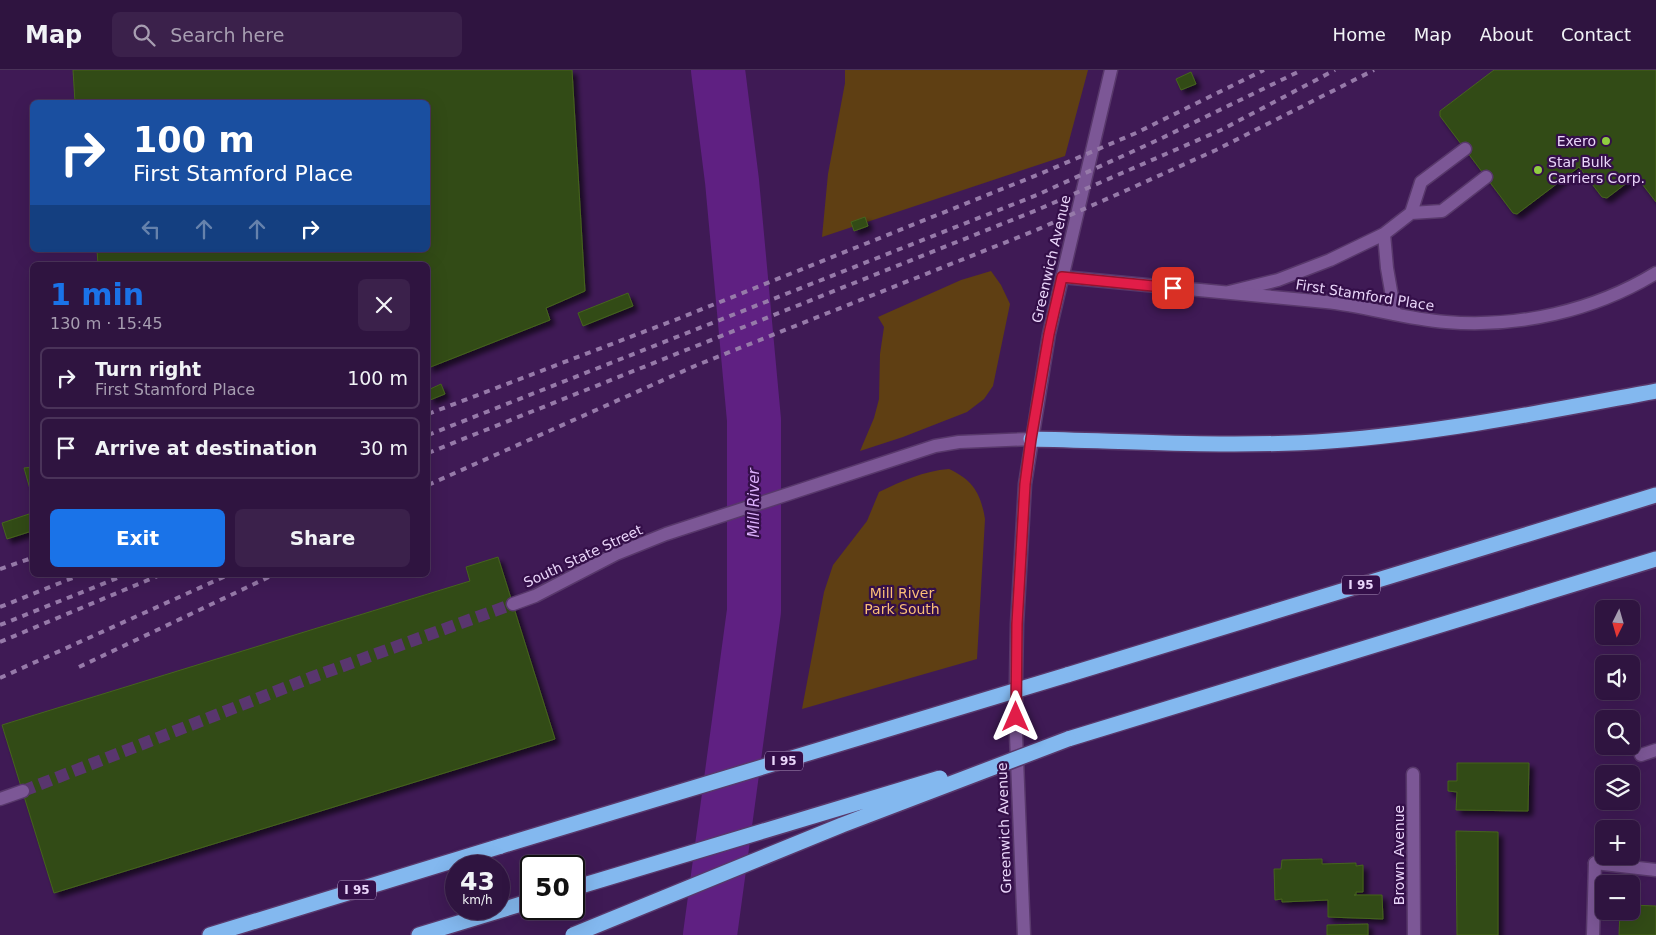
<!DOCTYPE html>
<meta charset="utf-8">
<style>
:root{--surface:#2f1440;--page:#3b214b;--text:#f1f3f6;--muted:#a79eb1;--line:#4a3359;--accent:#1a73e8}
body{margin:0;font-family:"DejaVu Sans",sans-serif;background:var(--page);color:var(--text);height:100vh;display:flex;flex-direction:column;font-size:19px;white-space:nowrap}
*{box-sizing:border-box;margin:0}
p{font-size:16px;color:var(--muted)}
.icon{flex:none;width:28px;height:28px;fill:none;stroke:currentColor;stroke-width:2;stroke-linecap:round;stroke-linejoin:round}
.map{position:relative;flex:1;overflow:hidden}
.details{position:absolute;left:30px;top:192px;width:400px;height:315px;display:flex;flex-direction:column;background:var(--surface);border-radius:8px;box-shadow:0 5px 20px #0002,0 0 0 1px var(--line)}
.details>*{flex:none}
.top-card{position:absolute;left:30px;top:30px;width:400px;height:152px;border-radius:8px;box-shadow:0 5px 20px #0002,0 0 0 1px var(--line);background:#1a4fa0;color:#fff;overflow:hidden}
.needle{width:32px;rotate:185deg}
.buttons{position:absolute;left:1595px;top:530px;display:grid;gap:10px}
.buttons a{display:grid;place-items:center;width:45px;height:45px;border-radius:8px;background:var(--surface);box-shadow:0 5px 20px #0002,0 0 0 1px var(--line);font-size:25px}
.speed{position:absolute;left:445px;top:785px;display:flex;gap:10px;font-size:25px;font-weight:700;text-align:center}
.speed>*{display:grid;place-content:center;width:65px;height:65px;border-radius:50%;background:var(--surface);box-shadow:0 5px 20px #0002,0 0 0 1px var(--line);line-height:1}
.speed small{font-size:12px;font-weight:400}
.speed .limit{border:2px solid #111;border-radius:8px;background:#fff;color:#111}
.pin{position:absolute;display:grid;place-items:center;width:42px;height:42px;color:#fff;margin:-21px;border-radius:10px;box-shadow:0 2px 8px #0006}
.me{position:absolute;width:55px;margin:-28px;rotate:0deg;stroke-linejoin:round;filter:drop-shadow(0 0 4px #0008)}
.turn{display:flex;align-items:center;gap:18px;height:105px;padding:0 20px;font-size:22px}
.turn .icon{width:65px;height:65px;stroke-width:2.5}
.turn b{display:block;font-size:35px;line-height:42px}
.lanes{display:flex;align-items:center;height:48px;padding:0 20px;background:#0003;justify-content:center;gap:25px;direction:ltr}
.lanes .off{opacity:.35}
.round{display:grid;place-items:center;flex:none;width:52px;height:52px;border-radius:8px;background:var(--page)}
.head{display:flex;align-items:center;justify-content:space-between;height:85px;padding:0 20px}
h1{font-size:30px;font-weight:700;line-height:38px;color:var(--accent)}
.cta{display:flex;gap:10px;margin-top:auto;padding:10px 20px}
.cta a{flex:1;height:58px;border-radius:8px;background:var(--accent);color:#fff;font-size:20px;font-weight:700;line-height:58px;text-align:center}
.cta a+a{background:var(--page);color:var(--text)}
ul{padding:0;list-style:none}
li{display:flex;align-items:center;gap:15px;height:62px;margin:0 10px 8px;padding:0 10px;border:2px solid var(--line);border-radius:8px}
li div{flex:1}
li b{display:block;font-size:19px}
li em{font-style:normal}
header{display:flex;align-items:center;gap:30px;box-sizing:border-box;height:70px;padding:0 25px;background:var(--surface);border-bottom:1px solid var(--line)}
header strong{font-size:24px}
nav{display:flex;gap:28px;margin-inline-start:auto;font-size:18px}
.search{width:350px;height:45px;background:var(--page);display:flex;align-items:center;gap:12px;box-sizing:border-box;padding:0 18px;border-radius:8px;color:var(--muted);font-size:19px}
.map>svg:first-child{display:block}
.green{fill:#5f3f13}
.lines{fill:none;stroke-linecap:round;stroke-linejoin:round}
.river{stroke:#5f2082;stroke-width:54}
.building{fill:#334b15;stroke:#45641d;filter:url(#shadow)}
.secondary-tunnel{stroke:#59366e;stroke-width:12;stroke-dasharray:12 6;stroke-linecap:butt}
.lane-casing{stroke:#58386b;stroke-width:15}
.street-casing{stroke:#58386b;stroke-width:15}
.secondary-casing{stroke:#58386b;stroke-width:15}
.highway-casing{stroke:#58386b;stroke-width:18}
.lane{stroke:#7c5796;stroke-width:12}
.street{stroke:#7c5796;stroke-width:12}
.secondary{stroke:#7c5796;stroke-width:12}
.highway{stroke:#83b8ef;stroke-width:15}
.rail{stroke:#967aa9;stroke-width:4;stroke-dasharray:6 6;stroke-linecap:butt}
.highway-bridge-casing{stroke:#58386b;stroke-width:18;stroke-linecap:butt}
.highway-bridge{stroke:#83b8ef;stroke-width:15}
.route-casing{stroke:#92132f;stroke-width:12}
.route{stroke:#e11d48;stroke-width:9}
.poi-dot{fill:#90cd41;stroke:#340f49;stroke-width:2}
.labels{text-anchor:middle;stroke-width:4.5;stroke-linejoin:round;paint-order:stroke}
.shield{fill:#340f49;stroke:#b39ac5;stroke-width:1}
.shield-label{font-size:12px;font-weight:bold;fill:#ead6fa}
.poi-label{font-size:14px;fill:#ead6fa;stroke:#340f49;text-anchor:end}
.street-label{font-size:14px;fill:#ead6fa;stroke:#340f49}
.park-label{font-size:14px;fill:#fbbf77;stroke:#340f49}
.water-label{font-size:15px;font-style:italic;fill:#dbaffb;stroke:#340f49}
</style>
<header>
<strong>Map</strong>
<div class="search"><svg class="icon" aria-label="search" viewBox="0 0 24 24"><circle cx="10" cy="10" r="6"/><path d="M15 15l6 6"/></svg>Search here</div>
<nav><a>Home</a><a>Map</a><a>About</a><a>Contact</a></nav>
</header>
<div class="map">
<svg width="1656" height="865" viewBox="0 0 1656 865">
<defs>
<filter id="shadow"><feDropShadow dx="4.5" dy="4.5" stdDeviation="2.5" flood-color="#0009"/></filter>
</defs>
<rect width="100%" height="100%" fill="#3f1a55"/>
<path class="green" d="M 845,0 L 1088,0 L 1065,86 L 822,167 L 828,104 L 845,13 Z
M 991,201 L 1001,215 L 1010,234 L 993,316 L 984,329 L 967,342 L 903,367 L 860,381 L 874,348 L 879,329 L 880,284 L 884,257 L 878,247 L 961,210 Z
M 949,399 C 973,410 981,424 985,449 L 977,589 L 802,639 L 824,522 L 833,495 L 867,451 L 879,422 C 902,411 923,401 949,399 Z"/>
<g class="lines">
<path class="river" d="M 710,865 L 754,541 L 754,350 L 732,111 L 718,0"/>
</g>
<path class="building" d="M 73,0 L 572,0 L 585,221 L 546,238 L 550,250 L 428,298 L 428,195 L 98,195 L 97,180 L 428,180 L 428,32 L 75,32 Z
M 1494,0 L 1656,0 L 1656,132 L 1636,106 L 1607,128 L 1602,127 L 1579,97 L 1517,144 L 1513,143 L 1440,46 L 1440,41 Z
M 1191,2 L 1196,14 L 1181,20 L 1176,9 Z
M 865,147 L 868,156 L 854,161 L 851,152 Z
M 628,223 L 633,236 L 583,256 L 578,243 Z
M 441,314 L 445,324 L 430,330 L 428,320 Z
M 32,397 L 32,426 L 24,398 Z
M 32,443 L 32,461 L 7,469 L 2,453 Z
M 498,487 L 555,669 L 54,823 L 2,655 L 470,511 L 466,497 Z
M 1457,693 L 1529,693 L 1528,741 L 1456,740 L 1457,722 L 1448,721 L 1448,711 L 1457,711 Z
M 1456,761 L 1498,762 L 1498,865 L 1457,865 Z
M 1322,789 L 1322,794 L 1356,793 L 1356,796 L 1363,795 L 1363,822 L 1356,822 L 1356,825 L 1354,825 L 1382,825 L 1383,849 L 1328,847 L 1328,830 L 1282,832 L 1282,829 L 1275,830 L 1274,799 L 1281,799 L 1282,790 Z
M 1631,835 L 1656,836 L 1656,865 L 1619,865 L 1620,841 L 1631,841 Z
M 1368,854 L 1368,865 L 1327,865 L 1327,855 Z"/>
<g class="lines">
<path class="secondary-tunnel" d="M 23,721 L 310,608 L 513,534"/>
<g class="lane-casing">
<path id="lane" d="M 1411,143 L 1442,141 L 1486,107
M 1384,164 L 1387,198 L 1395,244
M 1229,222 L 1278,210 L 1330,190 L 1384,164 L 1411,143 L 1421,112 L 1465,79
M 1641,685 L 1656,680
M 1595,793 L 1656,800"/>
</g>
<g class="street-casing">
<path id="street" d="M 1062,207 C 1150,216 1238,224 1326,232 C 1366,236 1405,249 1446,252 C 1518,258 1594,241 1656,203
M 1413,704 L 1414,865
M 1593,865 L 1595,793"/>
</g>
<g class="secondary-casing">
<path id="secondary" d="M 513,534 L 535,526 L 616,484 L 666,464 L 935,376 L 959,372 L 1031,369
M 0,729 L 23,721
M 1024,865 L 1016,665 L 1016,610 L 1017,554 L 1025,414 L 1049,264 L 1111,0"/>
</g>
<g class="highway-casing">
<path id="highway" d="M 1031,369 C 1131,371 1231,378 1330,371 C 1440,363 1548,341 1656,321
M 1067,605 L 1656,425
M 1068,669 L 1656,489
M 210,865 L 501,776
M 419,865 L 531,831"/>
</g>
<use href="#lane" class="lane"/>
<use href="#street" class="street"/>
<use href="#secondary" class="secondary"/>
<use href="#highway" class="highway"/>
<path class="rail" d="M 428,344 L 680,248 L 1042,103 L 1136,63 L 1264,0
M 428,365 L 1037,125 L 1160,69 L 1302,0
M 428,383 L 1037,140 L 1221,60 L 1335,0
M 428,415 L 697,295 L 1034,161 L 1127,120 L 1216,80 L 1374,0
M 0,499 L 32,488
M 0,537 L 80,505
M 0,555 L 125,505
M 0,572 L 160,505
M 79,597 L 273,505
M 0,608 L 228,505"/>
<g class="highway-bridge-casing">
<path id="highway-bridge" d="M 501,776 L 1067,605
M 574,818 L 940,708
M 573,865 L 842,755 L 1068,669"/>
</g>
<use href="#highway-bridge" class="highway-bridge"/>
</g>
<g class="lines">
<g class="route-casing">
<path id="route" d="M 1016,647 L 1017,554 L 1025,414 L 1031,369 L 1049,264 L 1062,207 L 1173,218"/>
</g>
<use href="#route" class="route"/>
</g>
<g class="poi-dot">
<circle cx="1606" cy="71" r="5"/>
<circle cx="1538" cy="100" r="5"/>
</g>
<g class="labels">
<g class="shield">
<rect x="1342" y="505.5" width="38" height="19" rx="4"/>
<rect x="765" y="681.5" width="38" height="19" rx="4"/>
<rect x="338" y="810.5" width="38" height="19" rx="4"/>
</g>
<g class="shield-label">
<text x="1361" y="519">I 95</text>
<text x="784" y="695">I 95</text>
<text x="357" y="824">I 95</text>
</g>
<g class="poi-label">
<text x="1596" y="76">Exero</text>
<text x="1548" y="97" text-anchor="start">Star Bulk<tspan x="1548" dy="16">Carriers Corp.</tspan></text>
</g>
<g class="street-label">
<text transform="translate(1051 189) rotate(-77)" y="5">Greenwich Avenue</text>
<text transform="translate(1365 225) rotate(9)" y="5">First Stamford Place</text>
<text transform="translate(583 486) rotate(-25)" y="5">South State Street</text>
<text transform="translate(1004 758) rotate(-92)" y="5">Greenwich Avenue</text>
<text transform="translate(1399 785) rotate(-90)" y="5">Brown Avenue</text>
</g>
<g class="park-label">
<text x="902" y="528">Mill River<tspan x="902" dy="16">Park South</tspan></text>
</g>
<g class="water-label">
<text transform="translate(754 433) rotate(-90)" y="5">Mill River</text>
</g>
</g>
</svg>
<div class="buttons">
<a><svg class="needle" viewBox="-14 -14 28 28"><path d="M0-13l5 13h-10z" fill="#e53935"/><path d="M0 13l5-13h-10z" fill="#a79eb1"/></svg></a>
<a><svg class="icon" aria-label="sound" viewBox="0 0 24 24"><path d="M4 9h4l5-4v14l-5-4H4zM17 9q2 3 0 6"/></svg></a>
<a><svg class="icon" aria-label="search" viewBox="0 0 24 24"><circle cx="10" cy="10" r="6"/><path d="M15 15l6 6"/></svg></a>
<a><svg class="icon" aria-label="layers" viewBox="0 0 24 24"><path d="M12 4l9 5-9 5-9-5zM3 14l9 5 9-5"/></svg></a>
<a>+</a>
<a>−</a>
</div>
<div class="speed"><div>43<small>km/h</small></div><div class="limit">50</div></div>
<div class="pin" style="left:1173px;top:218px;background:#d93025"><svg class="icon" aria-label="arrive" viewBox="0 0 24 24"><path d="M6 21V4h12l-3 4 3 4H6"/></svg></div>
<svg class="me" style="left:1016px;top:647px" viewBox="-20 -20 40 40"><path d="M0-17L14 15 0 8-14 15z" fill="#e11d48" stroke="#fff" stroke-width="4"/></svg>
<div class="top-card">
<div class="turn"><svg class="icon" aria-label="right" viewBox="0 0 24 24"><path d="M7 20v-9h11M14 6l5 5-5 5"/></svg><div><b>100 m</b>First Stamford Place</div></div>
<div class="lanes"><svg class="icon off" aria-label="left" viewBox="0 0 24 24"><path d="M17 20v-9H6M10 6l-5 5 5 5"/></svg><svg class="icon off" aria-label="ahead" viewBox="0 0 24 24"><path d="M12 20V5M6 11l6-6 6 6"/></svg><svg class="icon off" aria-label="ahead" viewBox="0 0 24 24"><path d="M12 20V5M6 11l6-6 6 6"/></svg><svg class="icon" aria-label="right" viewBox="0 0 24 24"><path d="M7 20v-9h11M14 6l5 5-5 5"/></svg></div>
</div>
<section class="details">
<div class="head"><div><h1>1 min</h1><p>130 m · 15:45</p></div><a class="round"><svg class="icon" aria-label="close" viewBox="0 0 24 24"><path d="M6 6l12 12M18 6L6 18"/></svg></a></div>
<ul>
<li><svg class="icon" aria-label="right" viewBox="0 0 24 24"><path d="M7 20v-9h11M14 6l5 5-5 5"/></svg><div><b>Turn right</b><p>First Stamford Place</p></div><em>100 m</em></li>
<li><svg class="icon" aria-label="arrive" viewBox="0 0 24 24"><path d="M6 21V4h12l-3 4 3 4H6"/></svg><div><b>Arrive at destination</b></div><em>30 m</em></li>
</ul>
<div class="cta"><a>Exit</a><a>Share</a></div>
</section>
</div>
